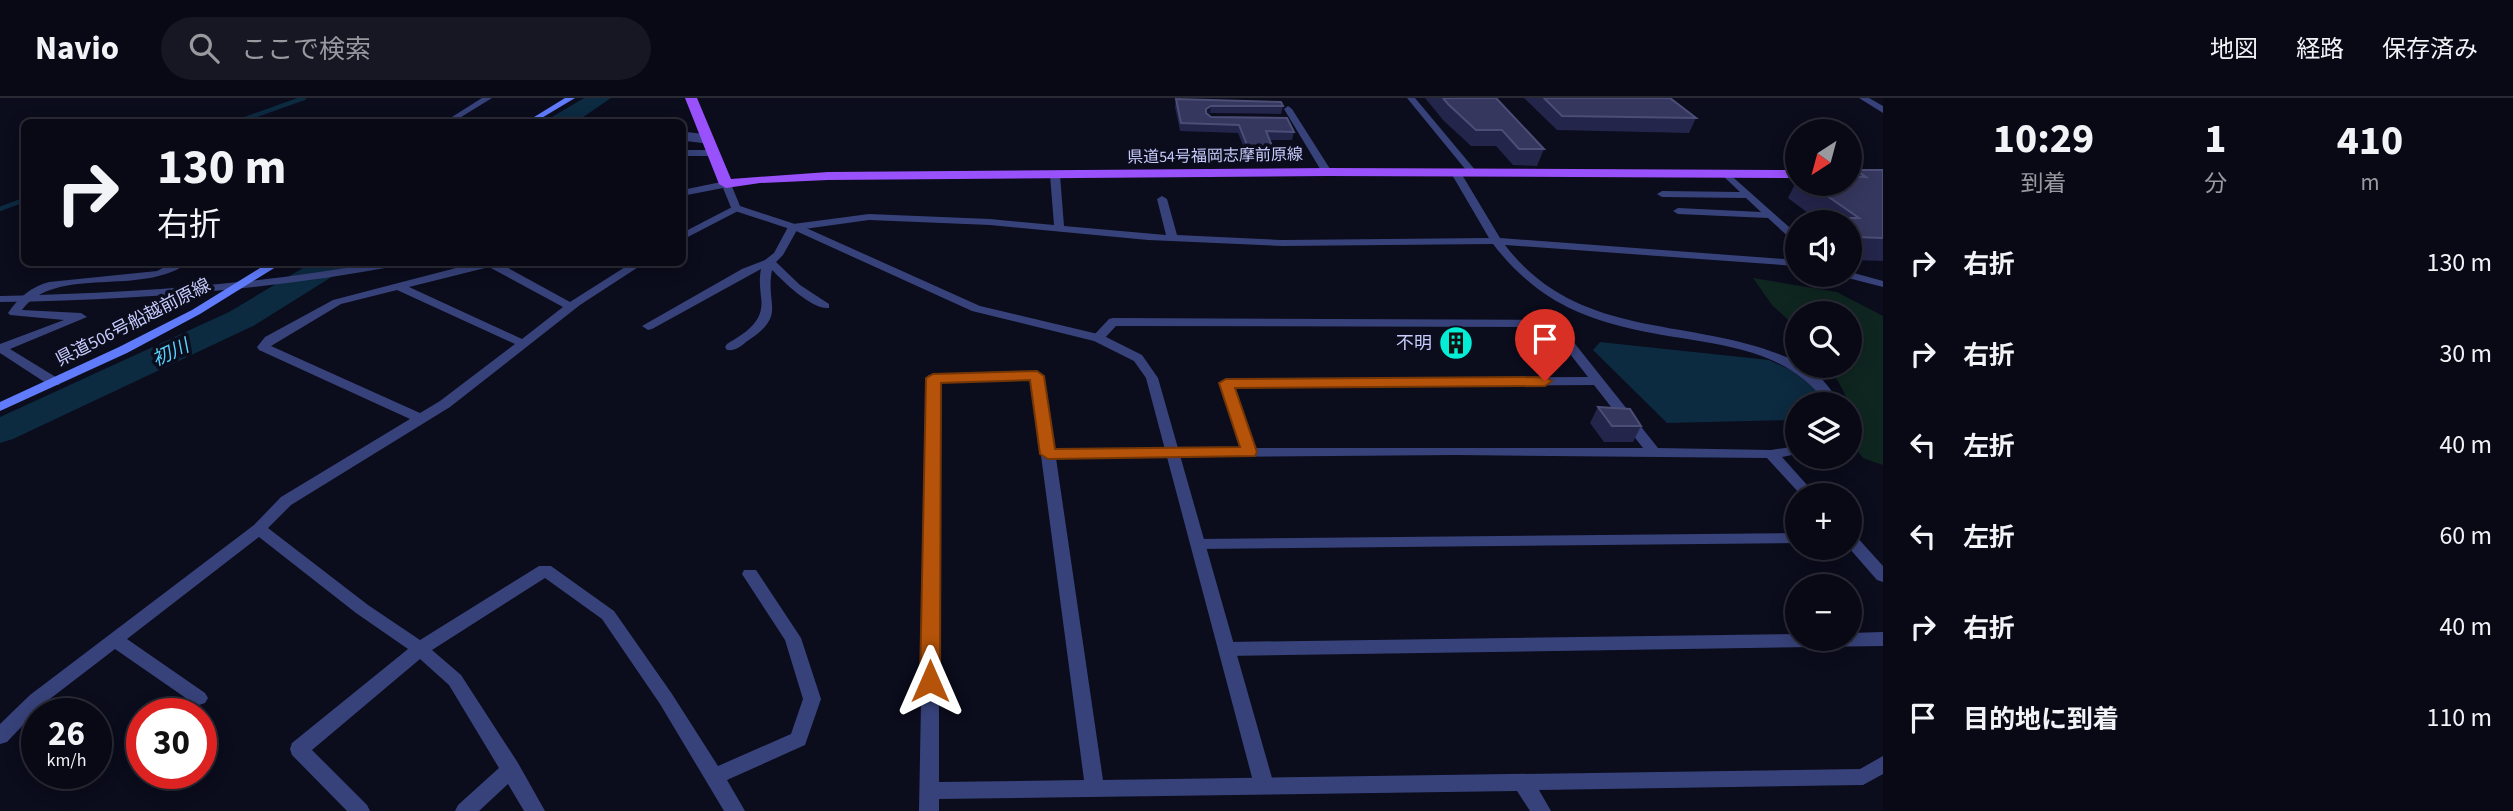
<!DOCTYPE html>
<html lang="ja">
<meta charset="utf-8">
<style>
:root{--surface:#080915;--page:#161722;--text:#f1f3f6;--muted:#989aa0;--line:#292a34}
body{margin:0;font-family:"Source Sans 3","Noto Sans JP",sans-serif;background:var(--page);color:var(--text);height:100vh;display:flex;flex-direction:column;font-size:26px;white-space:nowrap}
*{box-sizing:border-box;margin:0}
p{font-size:23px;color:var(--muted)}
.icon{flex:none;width:38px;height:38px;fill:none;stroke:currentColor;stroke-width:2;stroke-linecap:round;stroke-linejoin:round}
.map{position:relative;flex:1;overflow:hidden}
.panel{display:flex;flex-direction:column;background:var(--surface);width:630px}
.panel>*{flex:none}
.top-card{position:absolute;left:21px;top:21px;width:665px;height:147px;border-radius:10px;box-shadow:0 4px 18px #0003,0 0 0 2px var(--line);background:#080915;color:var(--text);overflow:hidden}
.needle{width:46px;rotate:216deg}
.controls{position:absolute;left:1785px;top:21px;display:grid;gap:14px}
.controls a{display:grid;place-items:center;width:77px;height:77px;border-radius:50%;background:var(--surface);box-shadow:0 4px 18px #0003,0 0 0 2px var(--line);font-size:35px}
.speed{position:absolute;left:21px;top:600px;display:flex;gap:14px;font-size:35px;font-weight:700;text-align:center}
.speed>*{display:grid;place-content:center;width:91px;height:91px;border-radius:50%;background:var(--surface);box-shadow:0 4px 18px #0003,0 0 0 2px var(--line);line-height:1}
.speed small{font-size:18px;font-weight:400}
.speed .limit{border:10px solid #d22;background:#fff;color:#111}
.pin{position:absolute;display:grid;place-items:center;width:60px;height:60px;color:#fff;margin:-72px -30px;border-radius:50% 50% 50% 0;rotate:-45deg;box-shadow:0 0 7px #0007}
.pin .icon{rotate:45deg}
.me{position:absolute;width:77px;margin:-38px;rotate:0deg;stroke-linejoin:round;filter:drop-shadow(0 0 5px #0008)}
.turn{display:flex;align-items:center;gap:24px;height:147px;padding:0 21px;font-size:32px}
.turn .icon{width:91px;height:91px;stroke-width:2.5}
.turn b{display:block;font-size:49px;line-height:60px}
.eta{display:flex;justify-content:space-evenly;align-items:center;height:119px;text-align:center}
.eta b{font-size:42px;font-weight:700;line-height:49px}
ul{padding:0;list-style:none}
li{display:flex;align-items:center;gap:21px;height:91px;padding:0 21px}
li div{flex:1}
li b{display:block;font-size:26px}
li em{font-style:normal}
header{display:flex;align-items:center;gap:42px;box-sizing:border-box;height:98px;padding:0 35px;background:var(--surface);border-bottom:2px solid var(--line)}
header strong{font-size:33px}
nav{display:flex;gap:38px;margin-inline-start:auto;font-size:24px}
.search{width:490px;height:63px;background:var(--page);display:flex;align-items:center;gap:18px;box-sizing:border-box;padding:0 24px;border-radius:38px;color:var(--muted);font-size:26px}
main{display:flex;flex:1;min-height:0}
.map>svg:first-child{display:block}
.green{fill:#0f2620}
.water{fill:#0c2a40}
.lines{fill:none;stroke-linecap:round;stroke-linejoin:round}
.stream{stroke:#0c2a40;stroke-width:4.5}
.river{fill:#0c2a40;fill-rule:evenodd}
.service{stroke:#37427a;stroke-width:9}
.minor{fill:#37427a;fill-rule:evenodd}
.tertiary{fill:#37427a;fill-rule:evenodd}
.secondary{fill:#607cfc;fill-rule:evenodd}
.primary{fill:#9951fc;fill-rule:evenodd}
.wall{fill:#24254b}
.shaded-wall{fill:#131330}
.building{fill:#36375e;stroke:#4d4e77;stroke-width:2}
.route{fill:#b45309;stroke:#753606;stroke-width:2}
.labels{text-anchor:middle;stroke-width:7;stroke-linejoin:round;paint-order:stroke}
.far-street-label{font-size:16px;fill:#c8ccfe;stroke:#0b0c1c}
.street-label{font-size:18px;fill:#c8ccfe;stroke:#0b0c1c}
.poi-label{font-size:18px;fill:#c8ccfe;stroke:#0b0c1c;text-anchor:end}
.water-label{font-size:19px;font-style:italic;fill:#57d2fc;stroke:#0b0c1c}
</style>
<header>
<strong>Navio</strong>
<div class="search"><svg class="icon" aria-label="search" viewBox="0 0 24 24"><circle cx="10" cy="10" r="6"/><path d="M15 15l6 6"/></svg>ここで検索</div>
<nav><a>地図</a><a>経路</a><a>保存済み</a></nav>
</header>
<main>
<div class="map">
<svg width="1883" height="713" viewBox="0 0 1883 713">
<rect width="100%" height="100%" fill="#0b0c1c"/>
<path class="green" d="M 1753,180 L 1837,194 L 1883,218 L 1883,367 L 1863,360 L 1852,346 C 1857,316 1845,292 1828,268 L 1850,268 L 1850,215 L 1797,215 L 1797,230 L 1772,207 Z"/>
<path class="water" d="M 1600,244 L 1769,262 L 1800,276 L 1821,294 L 1818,306 L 1797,306 L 1796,322 L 1667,325 L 1593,252 Z"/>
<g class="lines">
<path class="stream" d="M 237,24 L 304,0
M 0,111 L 24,102"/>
<path class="river" d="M 584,0 L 611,0 L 576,24 L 548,24 L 552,19 Z
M 313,164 L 350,164 L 346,170 L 253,228 L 13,341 L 0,345 L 0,319 L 229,214 Z"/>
<path class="service" d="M 682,38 L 707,41"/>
<path class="minor" d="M 482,0 L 492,0 L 453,24 L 444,24 Z
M 1407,0 L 1415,0 L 1476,73 L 1476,77 L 1470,77 Z
M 1859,0 L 1869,0 L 1883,8 L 1883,15 Z
M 1288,8 L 1292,11 L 1332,74 L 1330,76 L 1322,74 L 1284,11 Z
M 682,52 L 713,52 L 718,55 L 713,58 L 682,58 Z
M 1456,72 L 1461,75 L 1500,140 L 1797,162 L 1797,168 L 1505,147 C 1581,247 1697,216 1797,264 L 1797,268 C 1816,268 1831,292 1841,306 L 1827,306 C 1778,239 1693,248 1620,228 C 1565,214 1528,191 1493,146 L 1282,148 L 1148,142 L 990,127 L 869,122 L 797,132 L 783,157 L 776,164 L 800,187 L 829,206 L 829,210 C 812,212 784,184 772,172 C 765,208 788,217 746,244 C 740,249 735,253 727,252 L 725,249 L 727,246 C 745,235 765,224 761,199 C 760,189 759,181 761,171 L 652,231 L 648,232 L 642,228 L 742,171 L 765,162 L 774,155 L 788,129 L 793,126 L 869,116 L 990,121 L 1054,127 L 1050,77 L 1055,74 L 1060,77 L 1064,128 L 1166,137 L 1157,101 L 1162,98 L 1167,101 L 1177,137 L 1282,142 L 1489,140 L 1451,75 Z
M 1726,73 L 1797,136 L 1797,144 L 1793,143 L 1768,120 L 1678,116 L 1673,113 L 1678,110 L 1761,114 L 1746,100 L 1662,99 L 1657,96 L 1662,93 L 1740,94 L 1721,76 Z
M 736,107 L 741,110 L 740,112 L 682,142 L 682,135 Z
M 174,164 L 189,164 C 143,200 56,166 22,212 L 81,215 L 87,219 L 10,251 L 59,281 L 60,284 L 59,287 L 49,287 L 0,255 L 0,246 L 64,222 L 10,217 L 8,215 C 19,199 31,189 49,184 L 157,173 Z
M 479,164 L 497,164 L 570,204 L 633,164 L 646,164 L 580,207 L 450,309 L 291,407 L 268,430 L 368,507 L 420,542 L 539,468 L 551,468 L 614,513 L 672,596 L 718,668 L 791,636 L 803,601 L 785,542 L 742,476 L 744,472 L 756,472 L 801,540 L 821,601 L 805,647 L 727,682 L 745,713 L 724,713 L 660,606 L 602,521 L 545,480 L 432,552 L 461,577 L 518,665 L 545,713 L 524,713 L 508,686 L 479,713 L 455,713 L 458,707 L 499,670 L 449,587 L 420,561 L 312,652 L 367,707 L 370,713 L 347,713 L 292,657 L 290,651 L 292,645 L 408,551 L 356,515 L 259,439 L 127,541 L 205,595 L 208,600 L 205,605 L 199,607 L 193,605 L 115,551 L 42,607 L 7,644 L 0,646 L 0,626 L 30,597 L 254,427 L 281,399 L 410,321 L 259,252 L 257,249 L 265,239 L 333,202 ZM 489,169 L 563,209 L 522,241 L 409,189 ZM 397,192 L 515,246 L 440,303 L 420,315 L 271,248 L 341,206 Z
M 1850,174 L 1883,183 L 1883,189 L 1844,179 L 1842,177 L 1850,177 Z
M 1113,220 L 1556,222 L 1658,350 L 1771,352 L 1797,348 L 1797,356 L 1782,359 L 1816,397 L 1801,397 L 1767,360 L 1456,357 L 1056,360 L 1103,682 L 1860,671 L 1883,658 L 1883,676 L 1863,687 L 1539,692 L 1551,713 L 1530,713 L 1517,693 L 939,701 L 939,713 L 919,713 L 927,280 L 928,277 L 1042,275 L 1054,351 L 1241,350 L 1220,285 L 1226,281 L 1588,279 L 1549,229 L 1116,228 L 1102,243 L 1094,243 L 1092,240 L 1094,237 L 1109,221 ZM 1031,282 L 1084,682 L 939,684 L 939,284 ZM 1594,287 L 1643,350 L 1255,350 L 1234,289 Z
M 1797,435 L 1797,445 L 1198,451 L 1193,450 L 1190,446 L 1193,442 L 1198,441 Z
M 1850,436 L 1855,437 L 1883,468 L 1883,484 L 1877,482 L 1849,450 Z
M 1883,534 L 1883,548 L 1227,558 L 1221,556 L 1218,551 L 1221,546 L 1227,544 L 1797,536 L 1797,541 L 1850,541 L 1850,535 Z"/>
<path class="tertiary" d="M 726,83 L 731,86 L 740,108 L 804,129 L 980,208 L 1102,237 L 1142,257 L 1158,280 L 1274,687 L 1271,693 L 1264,696 L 1257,693 L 1254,687 L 1146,280 L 1134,263 L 1094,243 L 972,213 L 796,133 L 732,112 L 723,90 L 682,98 L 682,92 Z
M 381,164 L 407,164 L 402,167 C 269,192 135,202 0,204 L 0,198 C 128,195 255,187 381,164 Z"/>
<path class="secondary" d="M 565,0 L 575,0 L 535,24 L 526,24 Z
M 270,164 L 284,164 L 200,216 L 127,255 L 0,313 L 0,304 L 119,249 L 192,212 Z"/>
<path class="primary" d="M 685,0 L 697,0 L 731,81 L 828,74 L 1327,70 L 1797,72 L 1797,80 L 1327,78 L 828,82 L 760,85 L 726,90 L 719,86 Z
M 1850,71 L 1883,71 L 1883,79 L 1850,79 Z"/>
</g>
<path class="wall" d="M 1425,0 L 1496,0 L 1544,51 L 1537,68 L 1513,67 L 1496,48 L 1471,48 L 1443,22 Z
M 1524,0 L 1670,0 L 1696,20 L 1689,35 L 1557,32 Z
M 1176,1 L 1283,8 L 1281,16 L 1210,15 L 1208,17 L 1211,19 L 1294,34 L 1292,42 L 1269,42 L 1274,53 L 1272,61 L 1248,60 L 1238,35 L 1180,33 L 1175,9 Z
M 1856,72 L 1883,72 L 1883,163 L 1850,162 L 1850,124 L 1820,124 L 1788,100 L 1797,82 L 1797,86 L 1850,86 L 1852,78 Z
M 1598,309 L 1641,328 L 1633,344 L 1604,344 L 1590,325 Z"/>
<path class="shaded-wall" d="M 1211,8 L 1210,15 L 1204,19 L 1206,11 Z"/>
<path class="building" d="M 1443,0 L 1496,0 L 1544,51 L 1519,51 L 1502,32 L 1476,32 L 1448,6 Z
M 1544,0 L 1670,0 L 1696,20 L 1562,18 Z
M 1176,1 L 1281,4 L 1283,8 L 1211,8 L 1206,11 L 1206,15 L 1211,19 L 1287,20 L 1294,34 L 1266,33 L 1274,53 L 1249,52 L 1239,27 L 1181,25 Z
M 1856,72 L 1883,72 L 1883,140 L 1856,139 L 1850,135 L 1850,124 L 1835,124 L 1829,120 L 1859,120 L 1810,86 L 1850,86 L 1850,78 L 1866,79 Z
M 1598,309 L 1630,311 L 1641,328 L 1612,328 Z"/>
<path class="route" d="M 1037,273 L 1044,278 L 1055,351 L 1240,349 L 1219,285 L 1226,281 L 1545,279 L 1552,283 L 1545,288 L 1235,290 L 1257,354 L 1255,358 L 1048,361 L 1040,356 L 1030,282 L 941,285 L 940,583 L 937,589 L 930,591 L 923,589 L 920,583 L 926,280 L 933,276 Z"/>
<defs>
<g id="building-disc" transform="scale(1.75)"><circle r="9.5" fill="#04edd5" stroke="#0b0c1c"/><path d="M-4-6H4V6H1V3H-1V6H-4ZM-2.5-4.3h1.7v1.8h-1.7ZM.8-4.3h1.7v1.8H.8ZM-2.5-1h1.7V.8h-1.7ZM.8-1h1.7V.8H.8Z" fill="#111"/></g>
</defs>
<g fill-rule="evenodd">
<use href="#building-disc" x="1456" y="245"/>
</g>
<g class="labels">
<g class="far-street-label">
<text transform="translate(1215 57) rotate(-1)" y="6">県道54号福岡志摩前原線</text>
</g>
<g class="street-label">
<text transform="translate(133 224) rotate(-27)" y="6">県道506号船越前原線</text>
</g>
<g class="poi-label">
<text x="1432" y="251">不明</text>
</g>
<g class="water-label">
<text transform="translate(170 254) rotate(-25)" y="7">初川</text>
</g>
</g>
</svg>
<div class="controls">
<a><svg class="needle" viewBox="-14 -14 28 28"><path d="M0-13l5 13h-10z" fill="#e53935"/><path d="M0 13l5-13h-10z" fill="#989aa0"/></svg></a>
<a><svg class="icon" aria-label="sound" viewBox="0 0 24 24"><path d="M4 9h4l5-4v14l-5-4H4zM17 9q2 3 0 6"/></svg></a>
<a><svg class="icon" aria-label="search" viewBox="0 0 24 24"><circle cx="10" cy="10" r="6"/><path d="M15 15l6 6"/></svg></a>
<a><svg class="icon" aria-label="layers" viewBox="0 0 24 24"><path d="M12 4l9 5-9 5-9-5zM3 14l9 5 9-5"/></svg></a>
<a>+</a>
<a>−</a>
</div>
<div class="speed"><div>26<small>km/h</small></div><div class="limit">30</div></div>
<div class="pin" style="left:1545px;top:283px;background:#d93025"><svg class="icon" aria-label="arrive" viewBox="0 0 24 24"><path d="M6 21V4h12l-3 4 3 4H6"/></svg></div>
<svg class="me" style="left:930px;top:583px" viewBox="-20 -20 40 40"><path d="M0-17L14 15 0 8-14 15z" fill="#b45309" stroke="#fff" stroke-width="4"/></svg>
<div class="top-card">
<div class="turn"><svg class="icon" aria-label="right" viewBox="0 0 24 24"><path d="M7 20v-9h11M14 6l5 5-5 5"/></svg><div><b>130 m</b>右折</div></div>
</div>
</div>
<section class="panel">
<div class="eta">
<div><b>10:29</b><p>到着</p></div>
<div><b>1</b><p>分</p></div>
<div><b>410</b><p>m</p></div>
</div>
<ul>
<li><svg class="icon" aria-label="right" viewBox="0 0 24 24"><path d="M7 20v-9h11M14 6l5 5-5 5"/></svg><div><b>右折</b></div><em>130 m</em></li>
<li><svg class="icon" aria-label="right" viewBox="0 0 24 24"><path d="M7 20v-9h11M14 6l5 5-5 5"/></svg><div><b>右折</b></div><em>30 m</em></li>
<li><svg class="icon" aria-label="left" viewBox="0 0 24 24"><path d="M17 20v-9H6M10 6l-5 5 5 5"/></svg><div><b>左折</b></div><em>40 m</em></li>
<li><svg class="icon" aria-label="left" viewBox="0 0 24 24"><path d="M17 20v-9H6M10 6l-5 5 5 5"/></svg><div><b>左折</b></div><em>60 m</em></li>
<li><svg class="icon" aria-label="right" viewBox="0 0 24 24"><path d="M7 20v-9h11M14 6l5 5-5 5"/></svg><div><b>右折</b></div><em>40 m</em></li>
<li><svg class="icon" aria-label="arrive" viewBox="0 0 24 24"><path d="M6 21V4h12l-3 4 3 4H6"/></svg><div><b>目的地に到着</b></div><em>110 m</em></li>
</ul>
</section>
</main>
